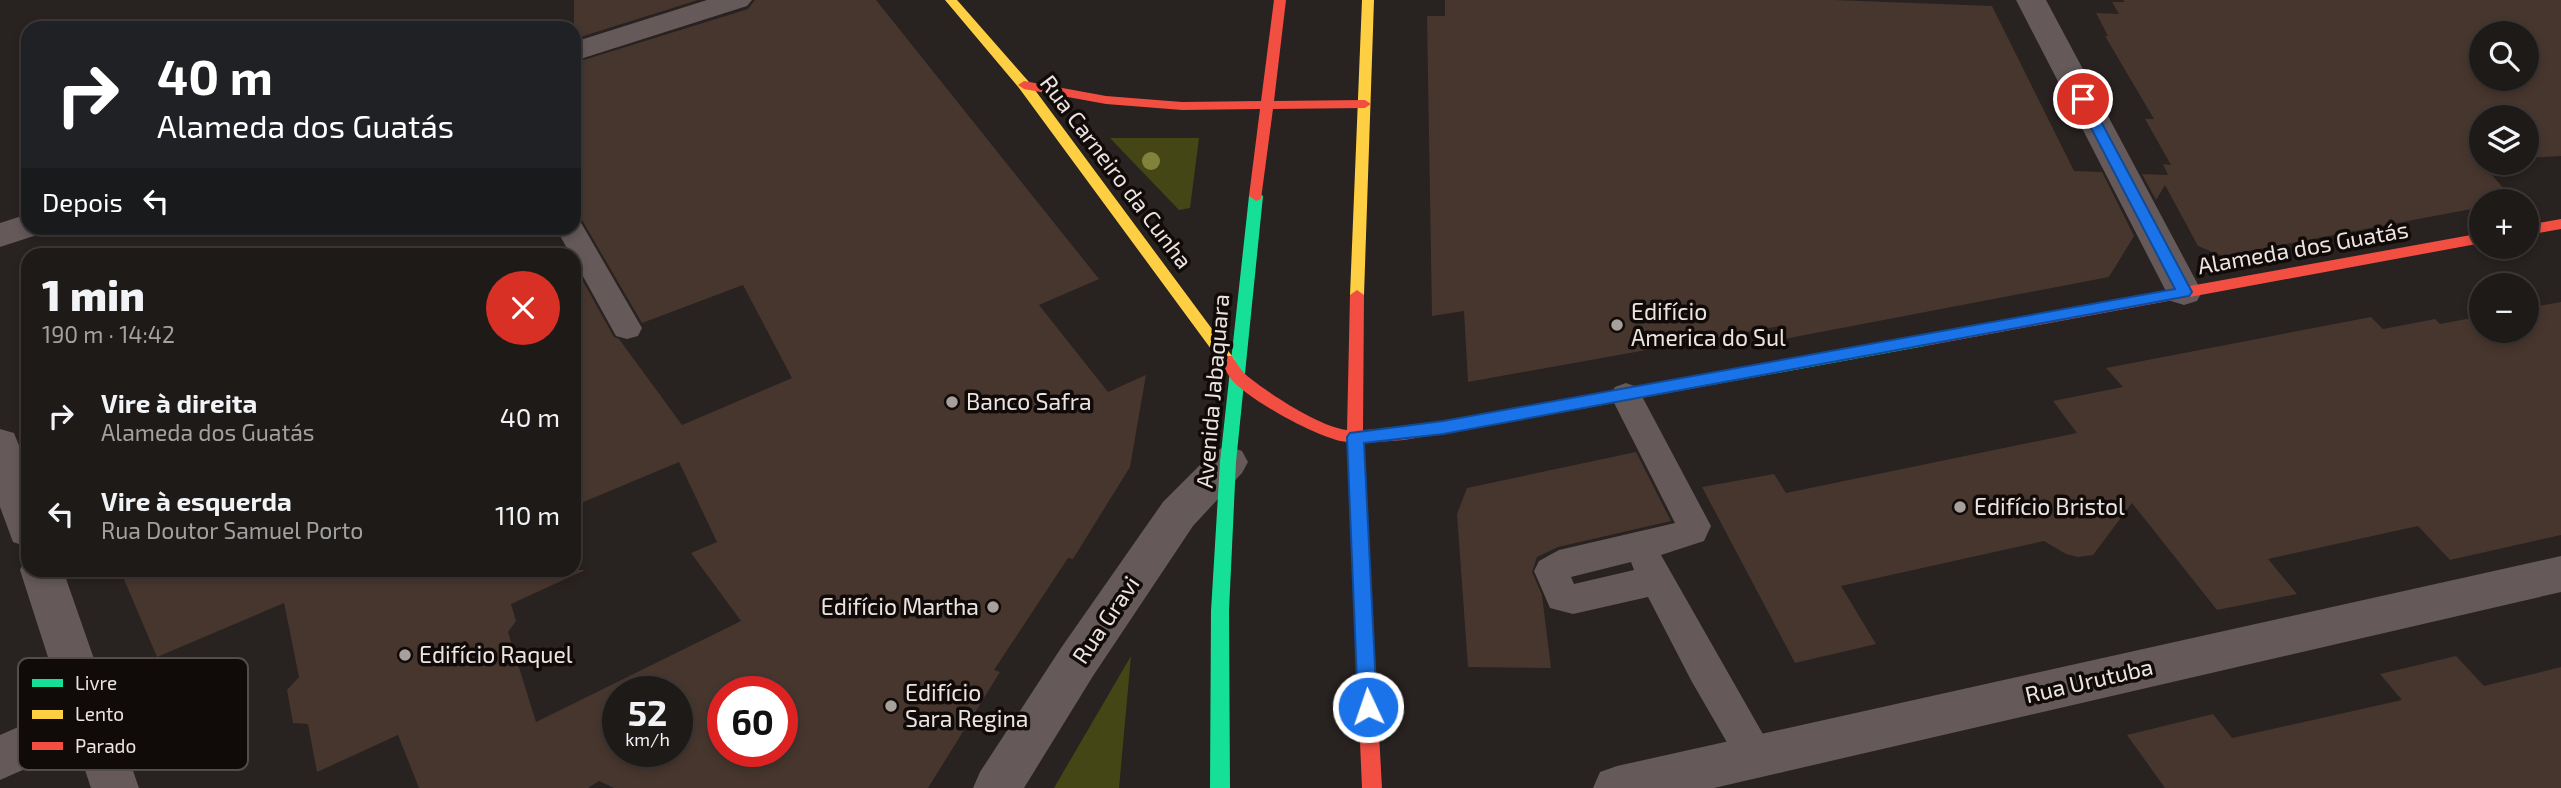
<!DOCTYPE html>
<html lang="pt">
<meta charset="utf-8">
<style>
:root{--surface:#1e1a18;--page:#262321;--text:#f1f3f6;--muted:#a1a1a2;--line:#3c3837}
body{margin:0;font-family:"Exo 2",sans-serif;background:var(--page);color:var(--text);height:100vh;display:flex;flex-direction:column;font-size:26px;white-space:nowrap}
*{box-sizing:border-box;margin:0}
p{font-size:23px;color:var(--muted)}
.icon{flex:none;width:38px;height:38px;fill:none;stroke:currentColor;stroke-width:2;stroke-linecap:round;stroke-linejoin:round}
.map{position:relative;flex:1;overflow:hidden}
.side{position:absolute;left:21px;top:248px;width:560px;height:329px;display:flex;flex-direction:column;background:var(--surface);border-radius:21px;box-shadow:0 4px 10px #0003,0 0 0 2px var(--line)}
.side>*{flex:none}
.guide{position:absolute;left:21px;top:21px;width:560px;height:214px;border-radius:21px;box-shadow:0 4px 10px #0003,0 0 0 2px var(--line);background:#202124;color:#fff;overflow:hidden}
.buttons{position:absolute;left:2469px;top:21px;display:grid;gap:14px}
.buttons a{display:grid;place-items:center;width:70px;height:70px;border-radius:50%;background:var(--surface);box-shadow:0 4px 10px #0003,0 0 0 2px var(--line);font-size:35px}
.speed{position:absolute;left:602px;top:676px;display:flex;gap:14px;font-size:35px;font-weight:700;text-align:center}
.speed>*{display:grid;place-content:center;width:91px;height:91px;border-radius:50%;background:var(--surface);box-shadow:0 4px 10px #0003,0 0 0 2px var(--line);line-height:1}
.speed small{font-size:18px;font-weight:400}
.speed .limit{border:10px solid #d22;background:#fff;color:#111}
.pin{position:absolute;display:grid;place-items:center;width:60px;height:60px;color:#fff;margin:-30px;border:4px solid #fff;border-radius:50%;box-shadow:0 2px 7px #0007}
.me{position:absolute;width:77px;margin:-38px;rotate:357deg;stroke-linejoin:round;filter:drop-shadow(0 0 5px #0008)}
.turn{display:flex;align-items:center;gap:24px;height:147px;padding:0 21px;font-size:32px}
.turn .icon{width:91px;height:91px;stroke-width:2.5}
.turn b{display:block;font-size:49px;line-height:60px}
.then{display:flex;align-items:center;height:66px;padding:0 21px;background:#0003;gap:14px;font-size:26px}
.round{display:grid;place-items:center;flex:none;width:74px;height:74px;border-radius:37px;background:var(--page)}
.headline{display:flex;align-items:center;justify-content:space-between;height:119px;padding:0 21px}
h1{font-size:42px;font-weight:800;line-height:52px}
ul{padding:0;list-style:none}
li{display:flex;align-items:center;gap:21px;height:98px;padding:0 21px}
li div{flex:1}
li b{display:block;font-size:26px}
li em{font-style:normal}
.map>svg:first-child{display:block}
.green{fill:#454616}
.building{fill:#47362d;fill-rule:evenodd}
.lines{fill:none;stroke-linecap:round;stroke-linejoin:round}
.lane{fill:#65595a;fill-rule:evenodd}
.street{fill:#65595a;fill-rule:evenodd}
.fast{fill:#16e098;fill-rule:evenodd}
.slow{fill:#ffcf43;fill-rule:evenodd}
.jam{fill:#f24e42;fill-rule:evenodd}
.tree{fill:#81823c}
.route{fill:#1a73e8;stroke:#114b97;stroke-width:2}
.poi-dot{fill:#a7a09d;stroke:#100b09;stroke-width:2.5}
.labels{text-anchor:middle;stroke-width:7;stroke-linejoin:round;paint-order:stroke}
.street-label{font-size:23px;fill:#ece4e1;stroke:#100b09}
.poi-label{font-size:23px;fill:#ece4e1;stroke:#100b09;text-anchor:start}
.key{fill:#100b09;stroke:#524c4a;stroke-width:2}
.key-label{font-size:19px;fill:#ece4e1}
</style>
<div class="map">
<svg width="2561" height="788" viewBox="0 0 2561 788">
<rect width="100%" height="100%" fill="#282220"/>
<path class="green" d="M 1110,138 L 1199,138 L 1190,208 L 1179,210 Z
M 1131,656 L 1119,788 L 1054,788 Z"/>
<path class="building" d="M 574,0 L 698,0 L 574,39 Z
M 755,0 L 876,0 L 1099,279 L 1039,305 L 1108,392 L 1146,375 L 1130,467 L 1073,559 L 1068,558 L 994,670 L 1000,672 L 928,788 L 614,788 L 599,781 L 588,788 L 419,788 L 398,735 L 317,772 L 308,724 L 293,723 L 287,690 L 299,677 L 284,603 L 157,657 L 120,570 L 585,570 L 511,604 L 516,621 L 508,632 L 536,722 L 741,621 L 691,553 L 717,542 L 679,462 L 574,506 L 574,265 L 614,337 L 619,339 L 682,425 L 792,378 L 743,285 L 642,323 L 582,220 L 574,218 L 574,63 L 748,9 ZM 618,691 L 677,691 L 677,751 L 618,751 ZM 723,691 L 782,691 L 782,751 L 723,751 Z
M 1445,0 L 1834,0 L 1992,6 L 2074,171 L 2102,172 L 2134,236 L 2109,277 L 1784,339 L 1780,326 L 1468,382 L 1464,311 L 1432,316 L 1427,16 L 1445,16 Z
M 2123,0 L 2561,0 L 2561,156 L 2527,158 L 2527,117 L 2482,117 L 2482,163 L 2514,201 L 2482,201 L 2482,207 L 2222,256 L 2198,246 L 2165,185 L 2156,200 L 2142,174 L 2168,175 L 2163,164 L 2171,165 L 2145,119 L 2154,119 L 2105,36 L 2108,36 L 2096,13 L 2119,14 L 2112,2 L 2125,2 ZM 2482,33 L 2527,33 L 2527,79 L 2482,79 Z
M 2561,302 L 2561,535 L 2450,560 L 2418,526 L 2268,559 L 2297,594 L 2217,610 L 2132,503 L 2093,555 L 2078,557 L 2066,554 L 2044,541 L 1841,586 L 1876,644 L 1795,663 L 1702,487 L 1774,474 L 1786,493 L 2077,433 L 2053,401 L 2123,387 L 2106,368 L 2371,317 L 2383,329 L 2435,319 L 2440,324 L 2482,316 L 2482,331 L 2527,331 L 2527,308 Z
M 1636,452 L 1671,521 L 1558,547 L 1537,557 L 1532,572 L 1542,595 L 1551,668 L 1468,667 L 1457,514 L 1467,488 Z
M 2456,656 L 2484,686 L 2561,667 L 2561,788 L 2165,788 L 2127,735 L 2213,714 L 2232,738 L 2402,700 L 2380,674 Z"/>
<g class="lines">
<path class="lane" d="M 574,220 L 580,221 L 642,328 L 638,336 L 627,339 L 616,336 L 574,260 L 574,256 L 571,256 L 556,228 L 574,228 Z
M 1626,383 L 1637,387 L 1711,526 L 1704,541 L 1661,555 L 1776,757 L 1771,770 L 1757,775 L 1743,770 L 1692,682 L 1648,597 L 1573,614 L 1550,608 L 1534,571 L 1539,561 L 1559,550 L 1675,523 L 1610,395 L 1615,387 ZM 1631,562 L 1634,570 L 1574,584 L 1571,577 Z"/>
<path class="street" d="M 707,0 L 752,0 L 747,6 L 574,61 L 574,42 Z
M 2016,0 L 2046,0 L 2202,292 L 2197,301 L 2184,305 L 2171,301 Z
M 28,214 L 28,228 L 44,228 L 40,234 L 0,247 L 0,223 Z
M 0,429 L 14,433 L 28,468 L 28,547 L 13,542 L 0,507 Z
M 1228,446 L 1242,451 L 1248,462 L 1242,473 L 1193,526 L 1093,676 L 1024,788 L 973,788 L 980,772 L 1061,648 L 1163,502 L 1214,451 Z
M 2561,556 L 2561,592 L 1714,788 L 1593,788 L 1600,772 L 1617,766 Z
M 26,557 L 28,557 L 28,570 L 63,570 L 139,788 L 91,788 L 77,746 L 0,780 L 0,735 L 64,707 L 20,570 Z"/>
<path class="fast" d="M 1256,191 L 1263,196 L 1236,462 L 1229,611 L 1230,788 L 1210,788 L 1211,611 L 1220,462 L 1249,196 Z
M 1925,334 L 1933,340 L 1925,346 L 1537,417 L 1531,415 L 1529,411 L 1531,407 L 1537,405 Z"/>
<path class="slow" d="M 945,0 L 957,0 L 1029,82 L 1232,356 L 1235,360 L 1232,364 L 1222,364 L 1019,88 Z
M 1362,0 L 1374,0 L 1364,295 L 1357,300 L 1350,295 Z"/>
<path class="jam" d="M 1274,0 L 1286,0 L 1274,101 L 1365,100 L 1371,104 L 1365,108 L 1273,109 L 1261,199 L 1256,201 L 1249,196 L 1260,109 L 1182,110 L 1106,104 L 1024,89 L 1018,85 L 1024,81 L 1106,96 L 1182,102 L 1261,101 Z
M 2561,219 L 2561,229 L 2527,235 L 2527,225 Z
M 2482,233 L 2482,243 L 1925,346 L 1917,340 L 1925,334 Z
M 1357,290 L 1364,295 L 1363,430 L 1404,428 L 1537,405 L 1543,407 L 1545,411 L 1543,415 L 1537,417 L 1404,440 L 1363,443 L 1382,788 L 1362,788 L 1347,442 C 1321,440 1247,399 1231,379 C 1227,373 1223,366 1219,360 L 1222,356 L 1232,356 C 1236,362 1240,369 1245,374 C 1266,392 1320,427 1347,430 L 1350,295 Z"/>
</g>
<circle class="tree" cx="1151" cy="161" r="9"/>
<path class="route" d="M 2083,95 L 2089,99 L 2192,292 L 2189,296 L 1443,434 L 1364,443 L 1377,707 L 1375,713 L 1368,716 L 1361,713 L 1358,707 L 1347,437 L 1350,433 L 1443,421 L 2175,289 L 2076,99 Z"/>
<g class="poi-dot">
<circle cx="1617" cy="325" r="7"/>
<circle cx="952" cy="402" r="7"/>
<circle cx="1960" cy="507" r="7"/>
<circle cx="993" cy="607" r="7"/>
<circle cx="405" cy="655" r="7"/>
<circle cx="891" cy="706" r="7"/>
</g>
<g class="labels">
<g class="street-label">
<text transform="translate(1116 172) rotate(53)" y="8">Rua Carneiro da Cunha</text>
<text transform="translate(2303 248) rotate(-10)" y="8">Alameda dos Guatás</text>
<text transform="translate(1213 391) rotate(-85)" y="8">Avenida Jabaquara</text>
<text transform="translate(1106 620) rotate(-56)" y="8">Rua Gravi</text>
<text transform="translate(2089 681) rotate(-13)" y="8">Rua Urutuba</text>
</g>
<g class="poi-label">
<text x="1631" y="320">Edifício<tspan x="1631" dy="26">America do Sul</tspan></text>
<text x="966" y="410">Banco Safra</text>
<text x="1974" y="515">Edifício Bristol</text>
<text x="979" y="615" text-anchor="end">Edifício Martha</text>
<text x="419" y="663">Edifício Raquel</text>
<text x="905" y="701">Edifício<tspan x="905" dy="26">Sara Regina</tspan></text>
</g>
</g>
<rect x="18" y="658" width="230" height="112" rx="10" class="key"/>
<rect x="32" y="679" width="31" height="8" fill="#16e098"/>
<rect x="32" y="710" width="31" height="9" fill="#ffcf43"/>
<rect x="32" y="742" width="31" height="8" fill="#f24e42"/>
<g class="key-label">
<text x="75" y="690">Livre</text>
<text x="75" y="721">Lento</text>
<text x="75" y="753">Parado</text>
</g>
</svg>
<div class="buttons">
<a><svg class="icon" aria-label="search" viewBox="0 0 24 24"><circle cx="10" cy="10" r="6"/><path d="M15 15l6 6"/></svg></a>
<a><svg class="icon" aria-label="layers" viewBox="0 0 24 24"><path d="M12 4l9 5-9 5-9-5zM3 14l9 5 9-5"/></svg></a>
<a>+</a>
<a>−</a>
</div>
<div class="speed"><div>52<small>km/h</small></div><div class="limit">60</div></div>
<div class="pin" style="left:2083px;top:99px;background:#d93025"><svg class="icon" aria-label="arrive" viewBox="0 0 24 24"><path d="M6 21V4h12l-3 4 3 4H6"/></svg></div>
<svg class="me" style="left:1368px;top:707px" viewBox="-20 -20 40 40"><circle r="17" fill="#1a73e8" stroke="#fff" stroke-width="3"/><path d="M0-11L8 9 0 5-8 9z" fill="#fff"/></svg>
<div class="guide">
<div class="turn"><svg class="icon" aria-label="right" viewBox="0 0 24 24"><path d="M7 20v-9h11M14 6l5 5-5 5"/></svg><div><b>40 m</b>Alameda dos Guatás</div></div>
<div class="then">Depois<svg class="icon" aria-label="left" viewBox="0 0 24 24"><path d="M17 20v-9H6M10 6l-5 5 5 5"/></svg></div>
</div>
<section class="side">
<div class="headline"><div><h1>1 min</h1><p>190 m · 14:42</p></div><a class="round" style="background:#d93025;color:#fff"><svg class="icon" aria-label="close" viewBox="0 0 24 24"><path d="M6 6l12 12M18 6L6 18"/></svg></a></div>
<ul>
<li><svg class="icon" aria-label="right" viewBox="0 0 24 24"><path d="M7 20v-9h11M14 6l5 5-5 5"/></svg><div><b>Vire à direita</b><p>Alameda dos Guatás</p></div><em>40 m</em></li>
<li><svg class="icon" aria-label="left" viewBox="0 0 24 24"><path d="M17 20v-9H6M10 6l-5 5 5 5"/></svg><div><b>Vire à esquerda</b><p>Rua Doutor Samuel Porto</p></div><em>110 m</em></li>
</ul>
</section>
</div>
